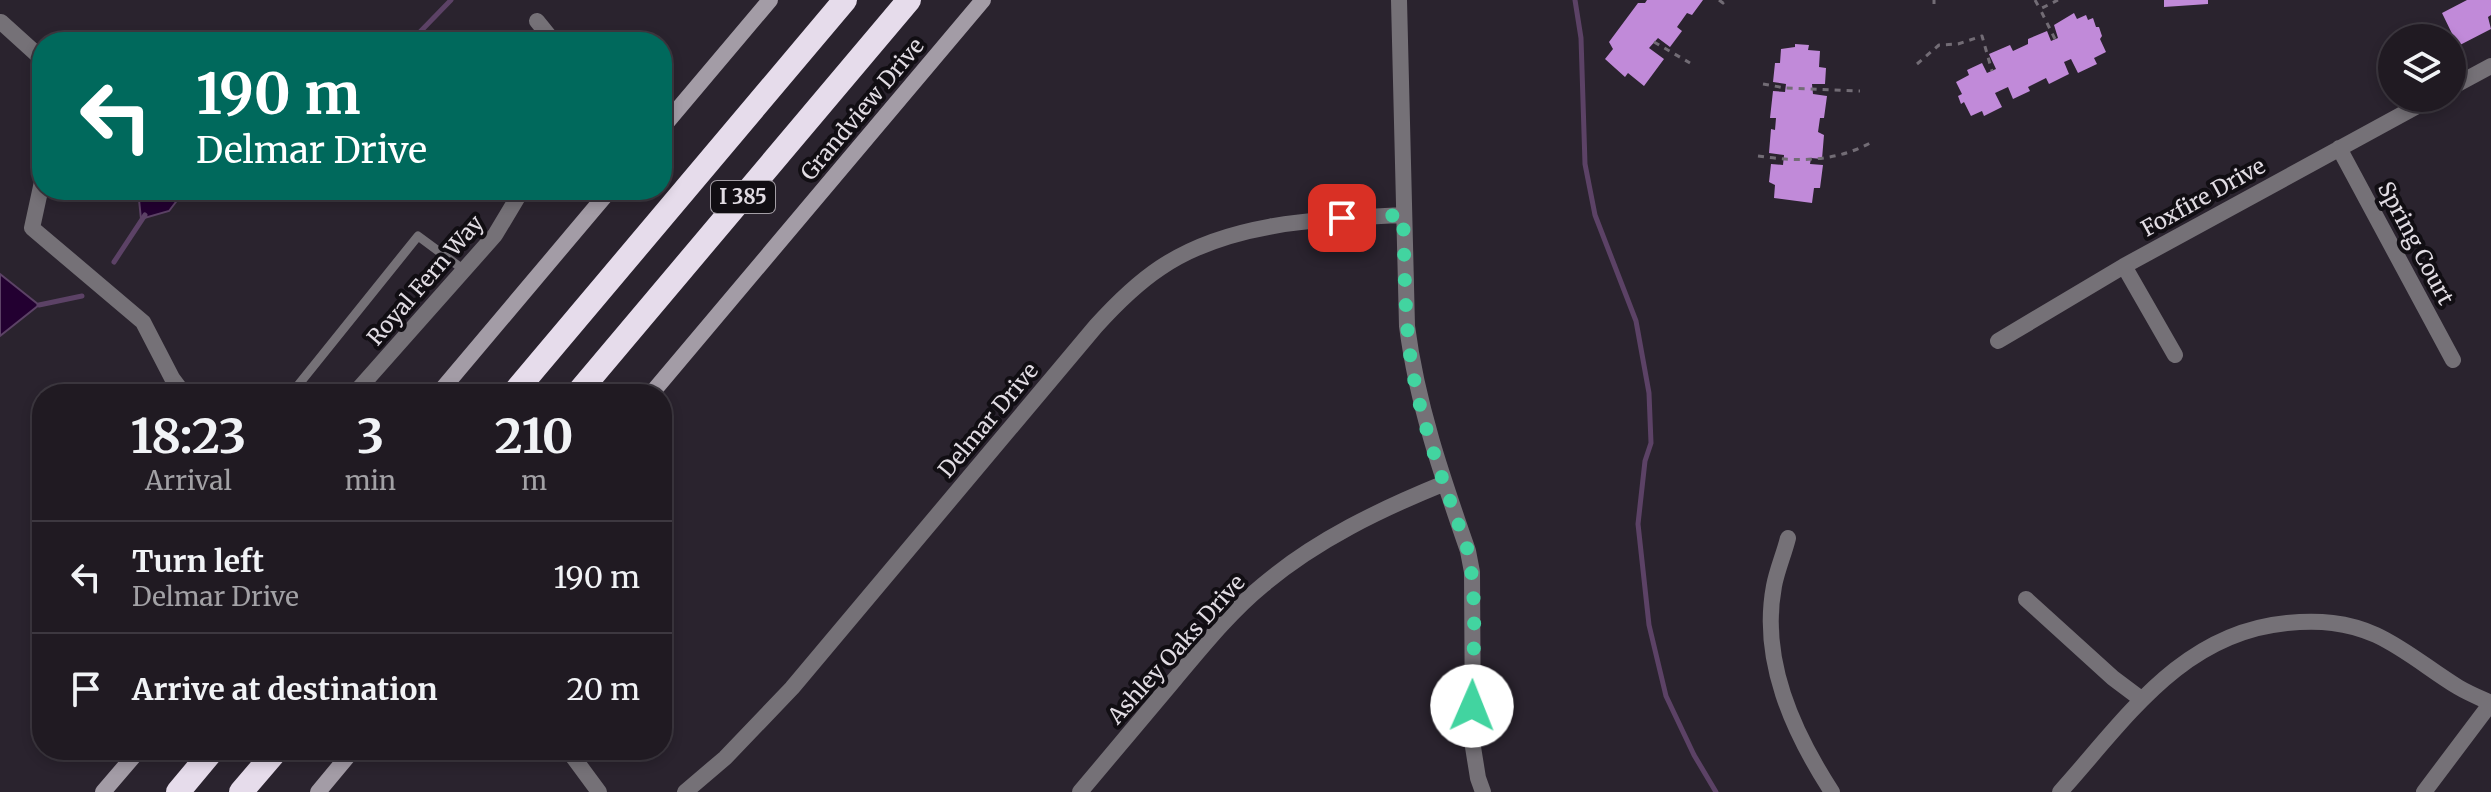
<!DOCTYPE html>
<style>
:root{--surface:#201a22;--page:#2d272f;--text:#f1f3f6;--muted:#a2a1a5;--line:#3d3840}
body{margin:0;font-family:Merriweather,serif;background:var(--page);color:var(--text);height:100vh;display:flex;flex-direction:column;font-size:30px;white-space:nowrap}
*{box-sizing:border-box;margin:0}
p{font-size:26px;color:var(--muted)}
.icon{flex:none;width:44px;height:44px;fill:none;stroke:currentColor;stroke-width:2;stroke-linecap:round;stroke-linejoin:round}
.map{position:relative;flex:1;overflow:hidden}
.drawer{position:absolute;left:32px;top:384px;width:640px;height:376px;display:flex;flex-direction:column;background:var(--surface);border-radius:32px;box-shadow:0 4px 12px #0003,0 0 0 2px var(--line)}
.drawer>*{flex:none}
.hud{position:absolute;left:32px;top:32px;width:640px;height:168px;border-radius:32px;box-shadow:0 4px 12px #0003,0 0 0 2px var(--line);background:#00695c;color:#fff;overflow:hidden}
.controls{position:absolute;left:2378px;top:24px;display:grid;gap:16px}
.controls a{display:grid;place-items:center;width:88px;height:88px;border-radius:50%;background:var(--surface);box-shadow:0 4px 12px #0003,0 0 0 2px var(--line);font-size:40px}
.pin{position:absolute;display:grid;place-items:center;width:68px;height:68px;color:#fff;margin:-34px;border-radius:16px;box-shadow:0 4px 12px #0006}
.me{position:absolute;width:88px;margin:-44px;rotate:1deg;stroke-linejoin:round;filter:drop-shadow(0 0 6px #0008)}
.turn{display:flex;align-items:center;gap:28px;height:168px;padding:0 32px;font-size:36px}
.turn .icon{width:104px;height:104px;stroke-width:2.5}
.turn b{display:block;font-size:56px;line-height:68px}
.eta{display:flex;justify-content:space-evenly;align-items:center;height:136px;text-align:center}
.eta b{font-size:48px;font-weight:700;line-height:56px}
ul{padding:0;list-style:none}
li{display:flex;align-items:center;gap:24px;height:112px;padding:0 32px;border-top:2px solid var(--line)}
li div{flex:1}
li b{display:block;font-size:30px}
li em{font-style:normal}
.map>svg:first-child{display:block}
.water{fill:#230031;stroke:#5c4266;stroke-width:2}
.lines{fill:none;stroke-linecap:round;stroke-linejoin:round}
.stream{stroke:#5c4266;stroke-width:5}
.building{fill:#c18ad9}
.path{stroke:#726c75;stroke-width:3;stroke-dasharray:6 6;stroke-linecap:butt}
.lane{stroke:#757177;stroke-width:9}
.street{stroke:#757177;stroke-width:16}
.secondary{stroke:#a39ca6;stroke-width:16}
.highway{stroke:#e6dceb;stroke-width:24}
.route{stroke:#42d4a0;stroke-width:14;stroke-dasharray:0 25.2}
.labels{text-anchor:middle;stroke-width:8;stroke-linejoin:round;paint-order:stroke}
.shield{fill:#110e13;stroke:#a39ea5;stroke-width:2}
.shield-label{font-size:20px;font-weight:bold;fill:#e1dce3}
.street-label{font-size:22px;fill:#e1dce3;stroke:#110e13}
</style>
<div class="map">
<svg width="2491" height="792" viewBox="0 0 2491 792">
<rect width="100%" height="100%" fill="#2a232e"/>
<path class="water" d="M 138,190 L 185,190 L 169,211 L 141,219 Z
M 0,274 L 39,305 L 0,336 Z"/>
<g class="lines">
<path class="stream" d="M 1575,0 L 1581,38 L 1585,164 L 1595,215 L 1636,321 L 1649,393 L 1651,443 L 1645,461 L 1638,524 L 1649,625 L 1666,696 L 1694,755 L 1716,792
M 398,42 L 417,35 L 451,0
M 114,262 L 145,215
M 39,305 L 82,296"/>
</g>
<path class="building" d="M 1647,0 L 1703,0 L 1692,15 L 1687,13 L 1677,27 L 1682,31 L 1670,47 L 1658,38 L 1649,48 L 1664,59 L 1644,86 L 1628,73 L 1625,77 L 1605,59 L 1613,49 L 1609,42 L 1638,3 L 1645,3 Z
M 2164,0 L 2208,0 L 2208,4 L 2164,7 Z
M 2467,0 L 2491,0 L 2491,15 L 2488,17 L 2491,29 L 2458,46 L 2442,13 Z
M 2074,13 L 2077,19 L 2086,15 L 2088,20 L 2093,18 L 2096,27 L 2099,27 L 2102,36 L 2100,39 L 2106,52 L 2094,58 L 2097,64 L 2078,73 L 2071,59 L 2064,62 L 2069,74 L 2049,84 L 2046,78 L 2028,87 L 2030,91 L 2013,99 L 2008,87 L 1995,93 L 2002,107 L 1984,116 L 1982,111 L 1971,116 L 1964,102 L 1961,104 L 1958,96 L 1962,94 L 1956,82 L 1969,75 L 1967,70 L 1982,63 L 1987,73 L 1996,69 L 1989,54 L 2010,45 L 2013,51 L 2028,44 L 2028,39 L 2047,31 L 2051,41 L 2058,38 L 2054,25 Z
M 1795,44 L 1809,45 L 1808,50 L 1820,51 L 1819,67 L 1826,68 L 1825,84 L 1812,84 L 1813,94 L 1827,96 L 1824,118 L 1820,118 L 1818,132 L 1824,135 L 1822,159 L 1811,158 L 1810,164 L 1823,165 L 1820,188 L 1814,188 L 1812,203 L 1774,198 L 1775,185 L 1769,182 L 1771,164 L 1783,165 L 1784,155 L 1769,153 L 1771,129 L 1775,130 L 1776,118 L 1770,118 L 1773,91 L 1785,92 L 1786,84 L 1773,82 L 1775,63 L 1780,63 L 1781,49 L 1795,47 Z"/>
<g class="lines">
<path class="path" d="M 1719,0 L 1723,3 L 1725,0
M 1934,0 L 1934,4
M 2035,0 L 2040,9
M 2055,39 L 2040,9 L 2058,0
M 1654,42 L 1690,63
M 1917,64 L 1939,45 L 1958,44 L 1982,36 L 1992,71
M 1763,84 L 1785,88 L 1860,91
M 1758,156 C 1798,162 1836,162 1872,142"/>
<path class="lane" d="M 291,394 L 418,236 L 464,270"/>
<path class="street" d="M 1399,0 L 1407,326 C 1417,404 1442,476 1468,551 L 1472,572 L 1473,747 L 1478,778 L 1483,792
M 537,21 L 554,42
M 1,22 L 42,59
M 2452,87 L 2491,66
M 2339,148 L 2453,360
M 42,182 L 32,228 L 143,322 L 172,378 L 184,394
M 2124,266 L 2175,355
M 1998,341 L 2124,266 L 2432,98
M 354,394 L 495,235 L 522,190
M 1788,538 C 1784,554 1777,570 1774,586 C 1760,660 1793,732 1832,792
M 2026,599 L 2113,678 L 2141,699
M 568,750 L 599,792
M 685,792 L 725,758 L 792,688 L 1096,326 C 1116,304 1136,284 1160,268 C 1229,221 1322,219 1403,215
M 1080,792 C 1112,754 1143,717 1175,679 C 1202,647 1230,612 1263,585 C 1316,540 1381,509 1445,483
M 2060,792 C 2125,720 2181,633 2287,623 C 2319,620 2347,622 2376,635 C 2406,649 2430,670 2458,687 C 2468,693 2480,698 2491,703
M 2424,792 L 2491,703"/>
<path class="secondary" d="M 662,128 L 770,0
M 438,394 L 610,190
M 651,394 L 983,0
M 103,792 L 139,750
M 318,792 L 353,750"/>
<path class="highway" d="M 513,394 L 845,0
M 577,394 L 909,0
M 178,792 L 213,750
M 241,792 L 277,750"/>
</g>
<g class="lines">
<path class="route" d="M 1342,218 L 1403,215 C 1405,266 1404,318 1412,368 C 1423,431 1447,491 1468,551 C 1478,602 1473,654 1472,706"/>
</g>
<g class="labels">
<rect class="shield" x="711" y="181" width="64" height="32" rx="6"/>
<g class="shield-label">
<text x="743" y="204">I 385</text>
</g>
<g class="street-label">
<text transform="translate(862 109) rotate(-50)" y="8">Grandview Drive</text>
<text transform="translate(2203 197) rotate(-29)" y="8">Foxfire Drive</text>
<text transform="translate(2416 243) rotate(62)" y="8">Spring Court</text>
<text transform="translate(425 280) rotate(-49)" y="8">Royal Fern Way</text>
<text transform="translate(988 420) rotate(-50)" y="8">Delmar Drive</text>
<text transform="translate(1176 649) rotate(-48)" y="8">Ashley Oaks Drive</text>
</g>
</g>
</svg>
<div class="controls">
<a><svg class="icon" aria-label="layers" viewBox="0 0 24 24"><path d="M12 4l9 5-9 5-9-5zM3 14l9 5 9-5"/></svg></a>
</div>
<div class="pin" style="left:1342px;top:218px;background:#d93025"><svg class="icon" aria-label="arrive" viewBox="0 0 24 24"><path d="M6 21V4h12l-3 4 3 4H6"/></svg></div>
<svg class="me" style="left:1472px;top:706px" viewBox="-20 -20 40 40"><circle r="19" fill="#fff"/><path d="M0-13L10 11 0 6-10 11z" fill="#42d4a0"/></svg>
<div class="hud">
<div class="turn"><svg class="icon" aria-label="left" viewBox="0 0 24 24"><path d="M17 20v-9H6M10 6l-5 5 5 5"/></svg><div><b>190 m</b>Delmar Drive</div></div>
</div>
<section class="drawer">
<div class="eta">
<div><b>18:23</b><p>Arrival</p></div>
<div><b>3</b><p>min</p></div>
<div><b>210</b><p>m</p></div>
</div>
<ul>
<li><svg class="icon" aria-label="left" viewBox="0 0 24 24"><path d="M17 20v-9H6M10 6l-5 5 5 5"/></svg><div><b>Turn left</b><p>Delmar Drive</p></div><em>190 m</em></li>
<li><svg class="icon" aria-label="arrive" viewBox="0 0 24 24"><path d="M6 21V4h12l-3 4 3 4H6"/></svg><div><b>Arrive at destination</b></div><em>20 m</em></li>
</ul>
</section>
</div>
